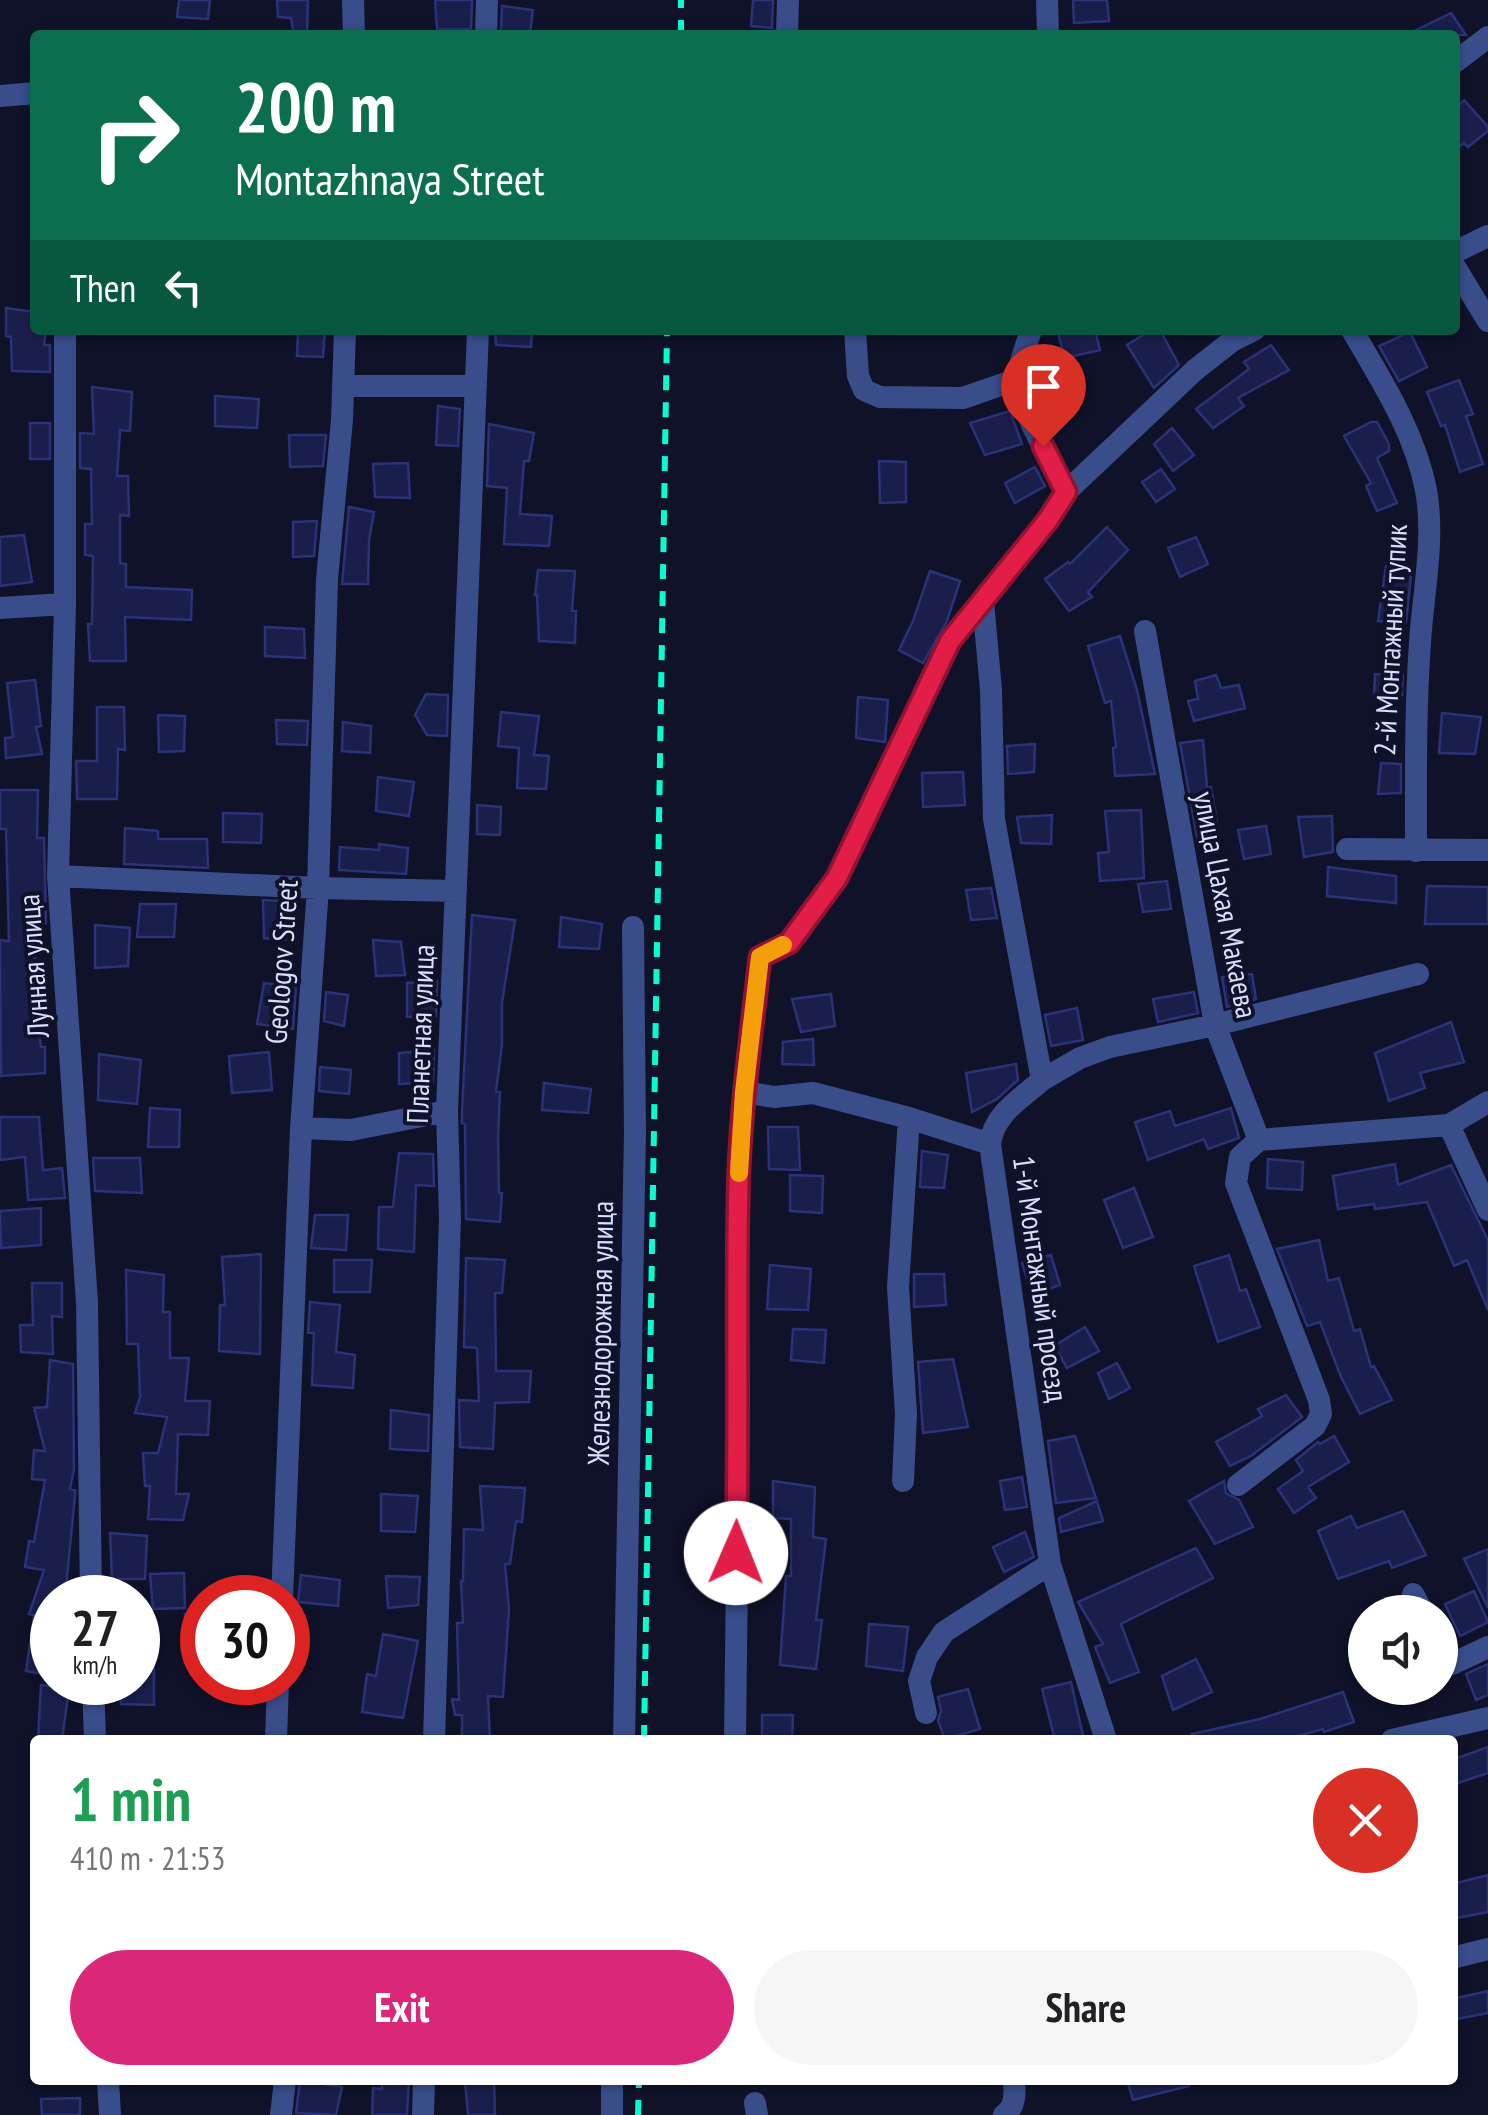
<!DOCTYPE html>
<meta charset="utf-8">
<style>
:root{--surface:#fff;--page:#f6f6f6;--text:#202124;--muted:#757577;--accent:#db2777}
body{margin:0;font-family:"PT Sans Narrow",sans-serif;background:var(--page);color:var(--text);height:100vh;display:flex;flex-direction:column;font-size:38px;white-space:nowrap}
*{box-sizing:border-box;margin:0}
p{font-size:32px;color:var(--muted)}
.icon{flex:none;width:55px;height:55px;fill:none;stroke:currentColor;stroke-width:2;stroke-linecap:round;stroke-linejoin:round}
.map{position:relative;flex:1;overflow:hidden}
.panel{position:absolute;left:30px;top:1735px;width:1428px;height:350px;display:flex;flex-direction:column;background:var(--surface);border-radius:10px;box-shadow:0 2px 8px #0004}
.panel>*{flex:none}
.guide{position:absolute;left:30px;top:30px;width:1430px;height:305px;border-radius:10px;box-shadow:0 2px 8px #0004;background:#0b6e4f;color:#fff;overflow:hidden}
.buttons{position:absolute;left:1348px;top:1595px;display:grid;gap:20px}
.buttons a{display:grid;place-items:center;width:110px;height:110px;border-radius:50%;background:var(--surface);box-shadow:0 2px 8px #0004;font-size:50px}
.speed{position:absolute;left:30px;top:1575px;display:flex;gap:20px;font-size:50px;font-weight:700;text-align:center}
.speed>*{display:grid;place-content:center;width:130px;height:130px;border-radius:50%;background:var(--surface);box-shadow:0 2px 8px #0004;line-height:1}
.speed small{font-size:25px;font-weight:400}
.speed .limit{border:15px solid #d22;background:#fff;color:#111}
.pin{position:absolute;display:grid;place-items:center;width:85px;height:85px;color:#fff;margin:-102px -42px;border-radius:50% 50% 50% 0;rotate:-45deg;box-shadow:0 0 10px #0007}
.pin .icon{rotate:45deg}
.me{position:absolute;width:110px;margin:-55px;rotate:1deg;stroke-linejoin:round;filter:drop-shadow(0 0 8px #0008)}
.turn{display:flex;align-items:center;gap:35px;height:210px;padding:0 40px;font-size:45px}
.turn .icon{width:130px;height:130px;stroke-width:2.5}
.turn b{display:block;font-size:70px;line-height:85px}
.then{display:flex;align-items:center;height:95px;padding:0 40px;background:#0003;gap:20px;font-size:38px}
.round{display:grid;place-items:center;flex:none;width:105px;height:105px;border-radius:52px;background:var(--page)}
.overview{display:flex;align-items:center;justify-content:space-between;height:170px;padding:0 40px}
h1{font-size:60px;font-weight:700;line-height:75px;color:#1e9e55}
.primary-button{display:flex;gap:20px;margin-top:auto;padding:20px 40px}
.primary-button a{flex:1;height:115px;border-radius:60px;background:var(--accent);color:#fff;font-size:40px;font-weight:700;line-height:115px;text-align:center}
.primary-button a+a{background:var(--page);color:var(--text)}
.map>svg:first-child{display:block}
.building{fill:#1a1e4b;stroke:#2b3278;stroke-width:2.5}
.lines{fill:none;stroke-linecap:round;stroke-linejoin:round}
.minor{stroke:#384d8a;stroke-width:22}
.rail{stroke:#03ffd0;stroke-width:6;stroke-dasharray:15 12;stroke-linecap:butt}
.route-casing{stroke:#92132f;stroke-width:25}
.route{stroke:#e11d48;stroke-width:18}
.slow{stroke:#f59e0b;stroke-width:18}
.labels{text-anchor:middle;stroke-width:8;stroke-linejoin:round;paint-order:stroke}
.street-label{font-size:30px;fill:#d7deff;stroke:#0f1229}
</style>
<div class="map">
<svg width="1488" height="2115" viewBox="0 0 1488 2115">
<rect width="100%" height="100%" fill="#0f1229"/>
<path class="building" d="M 179,0 L 210,0 L 208,19 L 177,17 Z
M 277,0 L 308,0 L 307,35 L 294,35 L 291,18 L 278,17 Z
M 435,0 L 472,0 L 471,29 L 437,29 Z
M 753,0 L 773,0 L 772,28 L 751,26 Z
M 1073,0 L 1107,0 L 1109,21 L 1074,23 Z
M 502,6 L 533,10 L 530,33 L 501,31 Z
M 1451,13 L 1466,35 L 1406,35 Z
M 1464,100 L 1488,127 L 1488,131 L 1468,147 L 1464,143 L 1455,150 L 1455,109 Z
M 6,308 L 35,312 L 35,330 L 46,330 L 44,345 L 50,345 L 50,372 L 12,371 L 11,337 L 6,336 Z
M 298,330 L 325,330 L 323,357 L 297,356 Z
M 495,330 L 532,330 L 531,347 L 496,345 Z
M 1057,330 L 1095,330 L 1100,350 L 1065,358 Z
M 1151,330 L 1160,330 L 1179,365 L 1154,388 L 1127,345 Z
M 1410,332 L 1427,367 L 1399,381 L 1379,346 Z
M 1271,345 L 1289,370 L 1238,398 L 1244,406 L 1213,428 L 1196,409 L 1249,369 L 1244,362 Z
M 1459,380 L 1473,414 L 1466,416 L 1483,464 L 1460,472 L 1445,425 L 1441,426 L 1427,392 Z
M 92,387 L 132,392 L 130,431 L 120,430 L 117,476 L 128,476 L 129,516 L 120,515 L 120,563 L 126,564 L 126,587 L 192,590 L 191,620 L 125,617 L 126,661 L 90,661 L 88,624 L 92,624 L 93,556 L 85,555 L 85,524 L 92,524 L 91,469 L 80,468 L 80,433 L 94,434 Z
M 215,396 L 259,399 L 257,428 L 215,426 Z
M 438,406 L 460,409 L 458,446 L 436,445 Z
M 1010,411 L 1022,444 L 985,455 L 970,423 Z
M 1371,422 L 1377,422 L 1389,444 L 1389,451 L 1377,458 L 1397,503 L 1377,511 L 1366,486 L 1371,483 L 1344,436 Z
M 30,423 L 50,423 L 50,459 L 30,459 Z
M 489,424 L 534,433 L 529,461 L 524,461 L 520,514 L 552,516 L 549,546 L 504,544 L 507,488 L 487,486 Z
M 1172,428 L 1194,455 L 1173,471 L 1154,444 Z
M 289,435 L 326,435 L 323,466 L 290,467 Z
M 879,461 L 906,462 L 906,502 L 880,503 Z
M 408,463 L 410,498 L 375,497 L 373,464 Z
M 1035,467 L 1045,486 L 1015,503 L 1005,483 Z
M 1161,469 L 1175,489 L 1156,502 L 1142,482 Z
M 349,507 L 374,512 L 369,540 L 368,584 L 342,584 Z
M 317,521 L 314,556 L 293,557 L 293,522 Z
M 1107,527 L 1128,550 L 1088,592 L 1092,597 L 1069,611 L 1045,579 L 1068,562 L 1070,564 Z
M 24,535 L 32,582 L 0,586 L 0,537 Z
M 1196,537 L 1208,564 L 1180,577 L 1168,548 Z
M 1386,566 L 1412,567 L 1406,622 L 1378,621 Z
M 538,570 L 575,571 L 572,611 L 576,611 L 575,643 L 539,641 L 537,595 L 535,595 Z
M 930,571 L 960,581 L 947,621 L 923,663 L 899,650 L 913,621 Z
M 265,627 L 304,629 L 305,658 L 265,656 Z
M 1120,636 L 1137,690 L 1155,774 L 1115,776 L 1113,748 L 1116,747 L 1111,701 L 1105,703 L 1088,646 Z
M 1375,674 L 1403,675 L 1402,695 L 1374,696 Z
M 1216,675 L 1221,688 L 1239,685 L 1245,708 L 1194,721 L 1188,701 L 1198,699 L 1195,681 Z
M 35,680 L 41,726 L 36,727 L 42,754 L 6,758 L 5,738 L 13,737 L 7,683 Z
M 426,694 L 448,695 L 447,736 L 427,735 L 415,715 Z
M 858,697 L 888,700 L 885,742 L 856,738 Z
M 97,707 L 124,707 L 125,750 L 118,749 L 117,799 L 77,799 L 76,761 L 97,761 Z
M 501,712 L 539,716 L 534,755 L 549,756 L 546,789 L 517,788 L 519,748 L 498,746 Z
M 1442,713 L 1481,717 L 1475,754 L 1439,753 Z
M 158,715 L 185,716 L 184,751 L 159,752 Z
M 276,720 L 308,721 L 307,745 L 277,744 Z
M 343,722 L 371,726 L 370,753 L 342,751 Z
M 1203,740 L 1207,787 L 1211,787 L 1219,834 L 1197,837 L 1180,743 Z
M 1035,744 L 1034,772 L 1008,774 L 1007,746 Z
M 1381,763 L 1401,764 L 1401,793 L 1378,794 Z
M 963,772 L 965,805 L 923,807 L 922,773 Z
M 378,777 L 414,782 L 409,816 L 376,811 Z
M 0,790 L 38,790 L 37,838 L 44,838 L 46,923 L 35,924 L 35,974 L 30,974 L 41,1047 L 45,1047 L 45,1073 L 1,1076 L 0,940 L 9,941 L 6,829 L 0,829 Z
M 477,805 L 501,807 L 500,835 L 477,834 Z
M 1141,810 L 1144,878 L 1100,881 L 1098,853 L 1109,852 L 1105,811 Z
M 223,813 L 262,814 L 261,843 L 223,842 Z
M 1052,815 L 1051,844 L 1021,843 L 1017,817 Z
M 1332,816 L 1333,852 L 1304,857 L 1298,817 Z
M 1266,826 L 1271,854 L 1244,859 L 1238,830 Z
M 125,828 L 158,831 L 158,839 L 207,839 L 208,868 L 124,864 Z
M 379,844 L 408,848 L 406,874 L 339,870 L 340,847 L 379,850 Z
M 1328,867 L 1396,876 L 1396,903 L 1327,896 Z
M 1167,881 L 1171,909 L 1143,912 L 1138,884 Z
M 1427,886 L 1488,887 L 1488,924 L 1425,924 Z
M 991,888 L 997,918 L 971,920 L 966,890 Z
M 263,900 L 297,902 L 295,941 L 264,938 Z
M 140,904 L 176,904 L 174,937 L 137,937 Z
M 472,915 L 515,920 L 502,1003 L 502,1045 L 496,1091 L 500,1092 L 498,1139 L 499,1193 L 502,1193 L 500,1222 L 466,1219 L 465,1124 L 462,1123 L 462,1111 Z
M 561,917 L 602,924 L 599,949 L 559,947 Z
M 95,925 L 130,928 L 128,966 L 95,968 Z
M 373,940 L 401,942 L 405,975 L 376,976 Z
M 1252,974 L 1256,999 L 1227,1007 L 1222,977 Z
M 437,981 L 436,1016 L 407,1017 L 407,983 Z
M 264,983 L 296,987 L 293,1029 L 257,1024 Z
M 326,992 L 348,995 L 344,1026 L 324,1021 Z
M 1194,992 L 1198,1013 L 1158,1022 L 1153,999 Z
M 831,994 L 835,1026 L 801,1032 L 792,999 Z
M 1077,1008 L 1083,1040 L 1051,1046 L 1045,1015 Z
M 1451,1022 L 1464,1062 L 1420,1073 L 1425,1088 L 1389,1101 L 1375,1053 Z
M 813,1039 L 814,1065 L 782,1064 L 783,1042 Z
M 434,1050 L 433,1082 L 399,1084 L 399,1053 Z
M 269,1052 L 272,1090 L 232,1093 L 229,1056 Z
M 99,1054 L 141,1060 L 137,1104 L 98,1100 Z
M 1016,1064 L 1018,1080 L 997,1099 L 972,1112 L 966,1073 Z
M 320,1067 L 351,1070 L 349,1094 L 319,1091 Z
M 544,1083 L 591,1089 L 588,1113 L 542,1110 Z
M 150,1108 L 180,1110 L 179,1147 L 148,1147 Z
M 1231,1108 L 1239,1138 L 1208,1149 L 1204,1139 L 1148,1160 L 1135,1122 L 1170,1111 L 1175,1126 Z
M 0,1117 L 39,1117 L 43,1170 L 62,1168 L 65,1198 L 28,1200 L 25,1157 L 0,1160 Z
M 768,1127 L 798,1127 L 800,1170 L 769,1169 Z
M 922,1151 L 948,1155 L 944,1188 L 920,1187 Z
M 399,1153 L 433,1154 L 434,1186 L 416,1185 L 414,1252 L 378,1249 L 379,1207 L 393,1207 Z
M 93,1158 L 140,1158 L 142,1193 L 95,1191 Z
M 1268,1159 L 1303,1162 L 1302,1190 L 1267,1188 Z
M 1395,1164 L 1398,1185 L 1451,1165 L 1488,1240 L 1488,1310 L 1467,1260 L 1454,1266 L 1427,1202 L 1375,1209 L 1374,1204 L 1338,1209 L 1333,1176 Z
M 790,1175 L 823,1176 L 822,1213 L 790,1211 Z
M 1134,1188 L 1153,1237 L 1123,1248 L 1104,1200 Z
M 41,1208 L 41,1245 L 1,1248 L 0,1211 Z
M 315,1215 L 348,1215 L 346,1250 L 311,1248 Z
M 1319,1240 L 1328,1281 L 1339,1278 L 1354,1331 L 1360,1329 L 1371,1367 L 1374,1366 L 1392,1400 L 1360,1414 L 1341,1377 L 1320,1322 L 1307,1326 L 1277,1249 Z
M 261,1254 L 260,1354 L 219,1351 L 220,1305 L 225,1305 L 222,1257 Z
M 1051,1255 L 1060,1285 L 1032,1295 L 1022,1263 Z
M 1229,1255 L 1240,1291 L 1246,1289 L 1260,1327 L 1218,1342 L 1194,1266 Z
M 466,1258 L 505,1260 L 502,1293 L 495,1293 L 496,1371 L 531,1371 L 529,1402 L 495,1403 L 493,1449 L 460,1447 L 459,1400 L 479,1401 L 477,1348 L 464,1347 Z
M 334,1260 L 372,1260 L 370,1292 L 334,1292 Z
M 770,1265 L 811,1269 L 808,1310 L 767,1309 Z
M 126,1270 L 164,1275 L 163,1312 L 170,1312 L 170,1358 L 189,1358 L 185,1401 L 210,1401 L 208,1435 L 178,1434 L 176,1494 L 189,1494 L 183,1520 L 148,1519 L 150,1486 L 145,1486 L 143,1453 L 158,1453 L 167,1417 L 135,1413 L 140,1397 L 138,1344 L 127,1344 Z
M 914,1274 L 944,1274 L 946,1305 L 914,1307 Z
M 32,1283 L 62,1283 L 62,1317 L 52,1316 L 53,1354 L 21,1352 L 20,1325 L 33,1325 Z
M 310,1302 L 340,1305 L 336,1352 L 355,1355 L 353,1388 L 312,1385 L 314,1333 L 308,1333 Z
M 1085,1327 L 1099,1351 L 1067,1368 L 1054,1346 Z
M 793,1329 L 826,1330 L 824,1363 L 791,1360 Z
M 953,1359 L 968,1427 L 923,1433 L 918,1362 Z
M 50,1360 L 73,1364 L 74,1469 L 70,1489 L 75,1490 L 75,1495 L 65,1598 L 52,1598 L 52,1676 L 26,1671 L 34,1615 L 29,1614 L 44,1570 L 25,1567 L 29,1541 L 34,1542 L 45,1480 L 32,1479 L 34,1450 L 45,1451 L 34,1408 L 47,1407 Z
M 1117,1363 L 1130,1388 L 1109,1399 L 1098,1373 Z
M 1286,1395 L 1302,1417 L 1251,1456 L 1230,1466 L 1216,1442 L 1262,1416 L 1258,1409 Z
M 391,1410 L 429,1415 L 428,1451 L 390,1449 Z
M 1075,1436 L 1096,1498 L 1056,1503 L 1048,1441 Z
M 1334,1436 L 1349,1462 L 1308,1487 L 1316,1498 L 1294,1513 L 1278,1489 L 1303,1471 L 1296,1460 L 1318,1442 L 1320,1444 Z
M 1022,1477 L 1027,1507 L 1005,1510 L 1000,1481 Z
M 773,1481 L 815,1487 L 813,1537 L 826,1539 L 816,1620 L 822,1620 L 816,1669 L 780,1665 L 786,1576 L 791,1576 L 791,1519 L 773,1518 Z
M 1224,1481 L 1226,1493 L 1239,1500 L 1253,1527 L 1215,1544 L 1189,1501 Z
M 480,1486 L 525,1488 L 522,1522 L 516,1521 L 510,1564 L 505,1564 L 509,1609 L 503,1697 L 488,1696 L 490,1740 L 462,1740 L 462,1715 L 455,1715 L 452,1699 L 459,1700 L 457,1623 L 463,1623 L 461,1581 L 463,1581 L 464,1529 L 483,1530 Z
M 381,1494 L 418,1496 L 415,1532 L 381,1531 Z
M 1097,1501 L 1103,1521 L 1061,1532 L 1059,1518 Z
M 1403,1511 L 1426,1555 L 1392,1568 L 1389,1561 L 1338,1579 L 1318,1531 L 1351,1516 L 1357,1528 Z
M 1025,1532 L 1034,1557 L 1004,1572 L 993,1547 Z
M 110,1533 L 147,1536 L 145,1579 L 112,1579 Z
M 1196,1548 L 1213,1578 L 1121,1624 L 1139,1672 L 1110,1683 L 1095,1647 L 1103,1644 L 1078,1602 Z
M 1488,1549 L 1488,1608 L 1464,1559 Z
M 184,1573 L 185,1608 L 153,1609 L 150,1574 Z
M 301,1575 L 340,1580 L 338,1606 L 298,1602 Z
M 386,1576 L 420,1577 L 418,1605 L 388,1608 Z
M 1474,1591 L 1488,1622 L 1460,1636 L 1445,1604 Z
M 185,1614 L 202,1614 L 202,1650 L 185,1650 Z
M 869,1624 L 908,1627 L 903,1671 L 866,1666 Z
M 383,1634 L 418,1641 L 403,1718 L 362,1712 L 367,1674 L 376,1676 Z
M 154,1655 L 154,1705 L 121,1704 L 120,1682 L 138,1682 L 138,1656 Z
M 1196,1659 L 1212,1692 L 1173,1710 L 1162,1676 Z
M 1488,1664 L 1488,1695 L 1476,1700 L 1466,1674 Z
M 1071,1682 L 1084,1740 L 1055,1740 L 1042,1689 Z
M 41,1685 L 69,1688 L 62,1740 L 38,1740 Z
M 968,1689 L 980,1729 L 945,1739 L 938,1721 L 941,1711 L 938,1697 Z
M 1343,1692 L 1354,1722 L 1324,1732 L 1323,1729 L 1283,1740 L 1193,1740 L 1192,1734 L 1260,1719 Z
M 762,1715 L 793,1715 L 792,1740 L 762,1740 Z
M 1488,1747 L 1488,1773 L 1452,1785 L 1452,1760 Z
M 1488,1875 L 1488,1912 L 1452,1919 L 1452,1884 Z
M 1488,1991 L 1488,2013 L 1452,2020 L 1452,1999 Z
M 300,2080 L 342,2087 L 336,2115 L 296,2113 Z
M 382,2080 L 409,2080 L 407,2115 L 372,2115 L 373,2088 L 382,2089 Z
M 1127,2080 L 1188,2080 L 1189,2086 L 1133,2100 Z
M 465,2081 L 494,2081 L 495,2115 L 468,2115 Z
M 80,2098 L 80,2115 L 42,2115 L 41,2099 Z"/>
<g class="lines">
<path class="minor" d="M 353,0 L 354,35
M 1047,0 L 1048,35
M 486,35 L 487,0
M 787,35 L 788,0
M 1455,62 L 1488,37
M 0,96 L 35,93
M 1455,252 L 1488,236
M 1455,267 L 1488,321
M 65,330 L 65,604 L 58,876 L 87,1303 L 91,1598
M 855,330 L 858,376 L 864,390 L 880,397 L 963,398 L 1015,380
M 1352,330 C 1382,382 1414,430 1426,490 C 1435,540 1423,593 1420,643 C 1415,712 1416,781 1416,851
M 1015,380 L 1032,425 L 1066,492
M 1015,380 L 1031,330
M 343,386 L 476,386
M 983,602 L 991,690 L 994,819 L 1042,1080 C 1021,1099 994,1113 990,1144 L 1050,1564 L 1106,1740
M 0,608 L 65,604
M 1145,631 L 1215,1025 L 1259,1140 L 1449,1125 L 1488,1210
M 1347,849 L 1488,850
M 58,876 L 318,888 L 456,891
M 1042,1080 L 1080,1058 L 1110,1047 L 1215,1025 L 1418,974
M 744,1092 L 774,1097 L 813,1093 L 909,1118 L 990,1144
M 1449,1125 L 1488,1102
M 301,1128 L 351,1130 L 447,1111
M 903,1481 L 906,1414 L 898,1287 L 909,1118
M 1238,1485 L 1315,1426 L 1321,1414 L 1319,1400 L 1236,1183 L 1240,1157 L 1259,1140
M 1413,1594 L 1423,1612
M 282,1598 L 301,1128 L 318,888 L 327,579 L 342,420 L 345,330
M 1440,1643 L 1452,1664 L 1488,1647
M 93,1682 L 95,1740
M 926,1713 L 919,1681 L 927,1657 L 944,1632 L 1050,1564
M 276,1740 L 278,1682
M 434,1740 L 450,1218 L 447,1111 L 478,330
M 624,1740 L 635,1131 L 633,927
M 735,1740 L 739,1399 L 737,1198 L 744,1092 L 761,957 L 789,943 L 797,935 L 837,878 L 950,641 L 1048,521 L 1066,492 L 1195,370 L 1232,341 L 1254,330
M 1392,1740 L 1488,1718
M 1452,1958 L 1488,1949
M 108,2080 L 110,2115
M 612,2080 L 612,2115
M 755,2103 L 757,2115
M 281,2115 L 285,2080
M 423,2115 L 424,2080
M 1004,2115 C 1016,2107 1015,2092 1014,2080"/>
<path class="rail" d="M 681,35 L 681,0
M 644,1740 L 667,330
M 638,2115 L 639,2080"/>
</g>
<g class="lines">
<g class="route-casing">
<path id="route" d="M 736,1553 C 739,1435 736,1318 738,1201 C 739,1119 751,1038 760,957 L 789,943 L 837,878 L 950,641 L 1048,520 L 1066,492 L 1043,446"/>
</g>
<use href="#route" class="route"/>
<path class="slow" d="M 739,1173 L 744,1092 L 760,957 L 783,945"/>
</g>
<g class="labels">
<g class="street-label">
<text transform="translate(1391 640) rotate(-87)" y="10">2-й Монтажный тупик</text>
<text transform="translate(1225 905) rotate(79)" y="10">улица Цахая Макаева</text>
<text transform="translate(282 962) rotate(-86)" y="10">Geologov Street</text>
<text transform="translate(34 966) rotate(-94)" y="10">Лунная улица</text>
<text transform="translate(421 1034) rotate(-88)" y="10">Планетная улица</text>
<text transform="translate(1040 1279) rotate(82)" y="10">1-й Монтажный проезд</text>
<text transform="translate(601 1333) rotate(-89)" y="10">Железнодорожная улица</text>
</g>
</g>
</svg>
<div class="buttons">
<a><svg class="icon" aria-label="sound" viewBox="0 0 24 24"><path d="M4 9h4l5-4v14l-5-4H4zM17 9q2 3 0 6"/></svg></a>
</div>
<div class="speed"><div>27<small>km/h</small></div><div class="limit">30</div></div>
<div class="pin" style="left:1043px;top:446px;background:#d93025"><svg class="icon" aria-label="arrive" viewBox="0 0 24 24"><path d="M6 21V4h12l-3 4 3 4H6"/></svg></div>
<svg class="me" style="left:736px;top:1553px" viewBox="-20 -20 40 40"><circle r="19" fill="#fff"/><path d="M0-13L10 11 0 6-10 11z" fill="#e11d48"/></svg>
<div class="guide">
<div class="turn"><svg class="icon" aria-label="right" viewBox="0 0 24 24"><path d="M7 20v-9h11M14 6l5 5-5 5"/></svg><div><b>200 m</b>Montazhnaya Street</div></div>
<div class="then">Then<svg class="icon" aria-label="left" viewBox="0 0 24 24"><path d="M17 20v-9H6M10 6l-5 5 5 5"/></svg></div>
</div>
<section class="panel">
<div class="overview"><div><h1>1 min</h1><p>410 m · 21:53</p></div><a class="round" style="background:#d93025;color:#fff"><svg class="icon" aria-label="close" viewBox="0 0 24 24"><path d="M6 6l12 12M18 6L6 18"/></svg></a></div>
<div class="primary-button"><a>Exit</a><a>Share</a></div>
</section>
</div>
